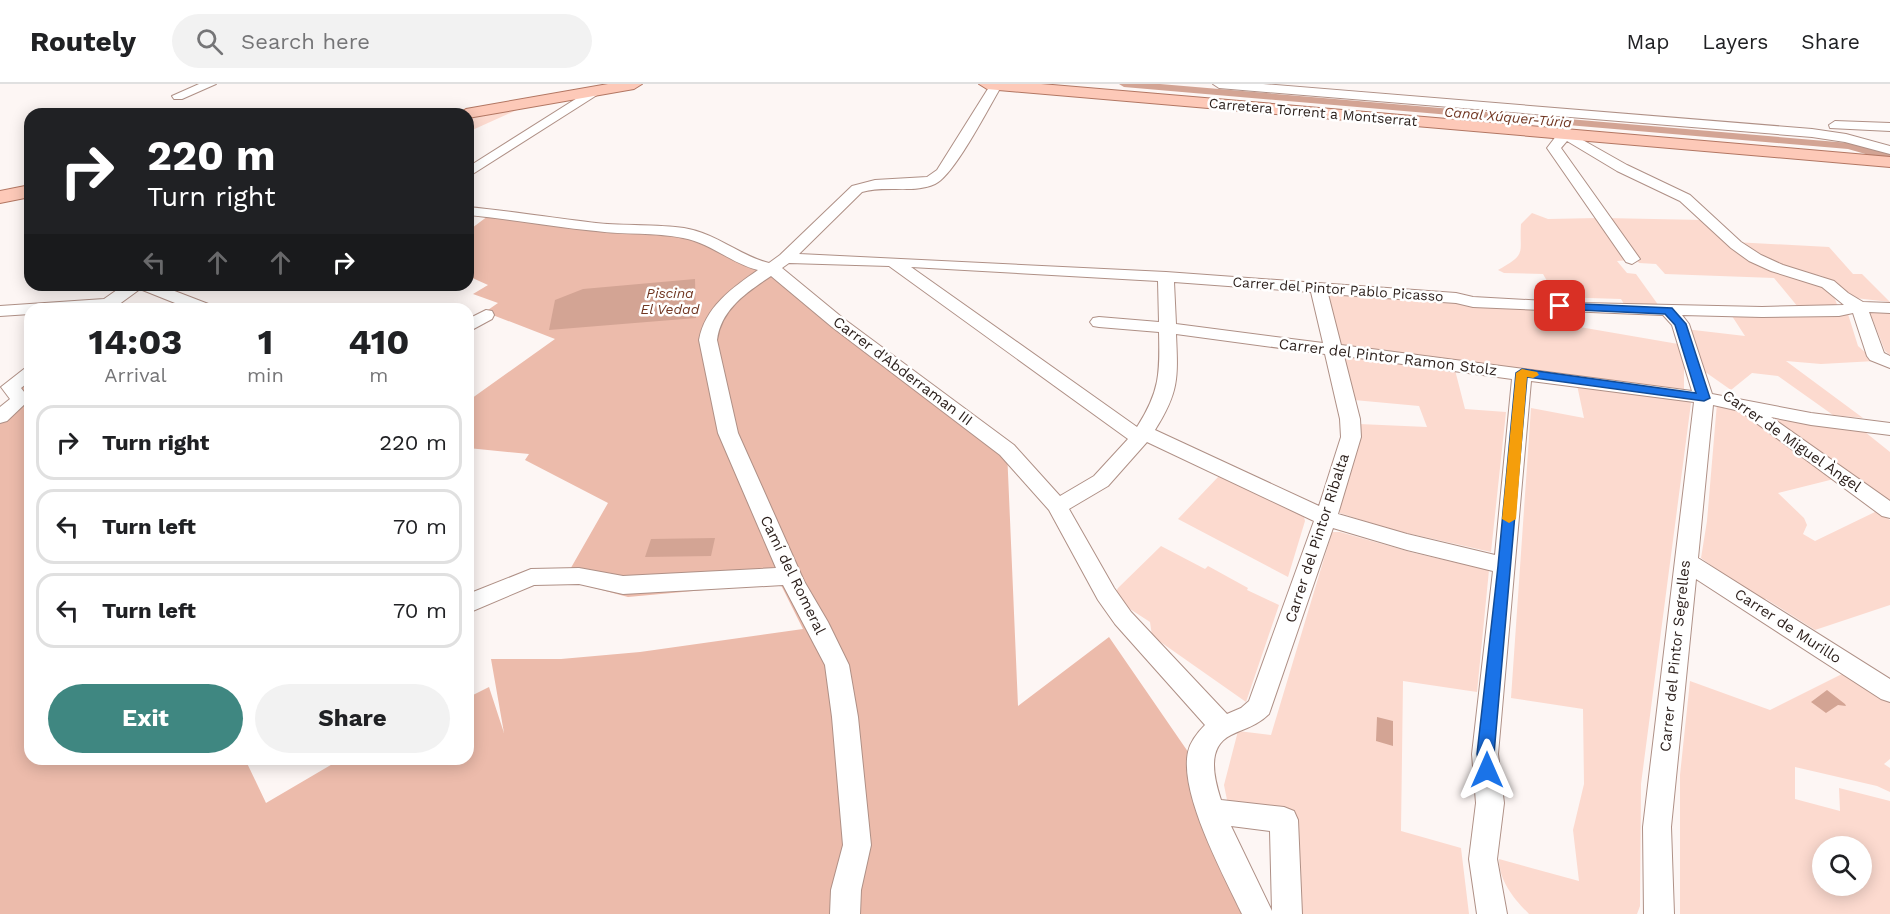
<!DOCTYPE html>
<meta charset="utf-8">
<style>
:root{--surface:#fff;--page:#f2f2f2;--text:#202124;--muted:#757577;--line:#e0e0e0;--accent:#3f8781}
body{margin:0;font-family:"Work Sans",sans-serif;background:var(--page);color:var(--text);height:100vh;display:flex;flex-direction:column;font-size:22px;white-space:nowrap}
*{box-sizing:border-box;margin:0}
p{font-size:20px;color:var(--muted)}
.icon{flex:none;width:33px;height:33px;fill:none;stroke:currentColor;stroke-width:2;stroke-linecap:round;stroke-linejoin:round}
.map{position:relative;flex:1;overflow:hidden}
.details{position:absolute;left:24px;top:219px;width:450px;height:462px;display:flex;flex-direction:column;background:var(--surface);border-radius:18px;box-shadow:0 3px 15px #0003}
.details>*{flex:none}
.top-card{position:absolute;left:24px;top:24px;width:450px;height:183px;border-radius:18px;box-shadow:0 3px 15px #0003;background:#202124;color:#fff;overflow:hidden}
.tools{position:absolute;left:1812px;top:752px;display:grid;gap:12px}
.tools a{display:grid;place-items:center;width:60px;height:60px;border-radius:50%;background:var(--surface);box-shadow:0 3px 15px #0003;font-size:30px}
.pin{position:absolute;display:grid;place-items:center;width:51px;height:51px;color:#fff;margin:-26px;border-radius:12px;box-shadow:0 3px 9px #0006}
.me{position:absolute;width:66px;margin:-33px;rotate:0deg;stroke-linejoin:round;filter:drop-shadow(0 0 4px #0008)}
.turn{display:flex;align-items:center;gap:21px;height:126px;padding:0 24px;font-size:27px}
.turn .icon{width:78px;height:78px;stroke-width:2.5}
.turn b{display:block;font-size:42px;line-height:51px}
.lanes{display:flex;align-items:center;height:57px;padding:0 24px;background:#0003;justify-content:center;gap:30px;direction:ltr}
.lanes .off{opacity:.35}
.eta{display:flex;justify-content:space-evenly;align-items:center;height:102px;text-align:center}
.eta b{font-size:36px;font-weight:700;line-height:42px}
.cta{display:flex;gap:12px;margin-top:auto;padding:12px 24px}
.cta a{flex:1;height:69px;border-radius:36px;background:var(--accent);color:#fff;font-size:24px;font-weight:700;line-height:69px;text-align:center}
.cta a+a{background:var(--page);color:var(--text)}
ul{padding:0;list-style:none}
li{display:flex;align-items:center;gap:18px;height:75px;margin:0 12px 9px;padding:0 12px;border:3px solid var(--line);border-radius:18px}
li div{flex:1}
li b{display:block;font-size:22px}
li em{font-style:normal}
header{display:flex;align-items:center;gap:36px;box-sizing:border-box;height:84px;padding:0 30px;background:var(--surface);border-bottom:2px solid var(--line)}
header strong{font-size:28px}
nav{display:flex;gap:33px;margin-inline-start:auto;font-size:21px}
.search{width:420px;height:54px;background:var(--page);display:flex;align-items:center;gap:15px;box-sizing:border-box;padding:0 21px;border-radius:33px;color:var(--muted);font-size:22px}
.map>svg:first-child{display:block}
.green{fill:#fcdacf;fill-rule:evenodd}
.forest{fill:#ecbbab}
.water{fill:#d3a494}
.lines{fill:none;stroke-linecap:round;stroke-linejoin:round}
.canal{fill:#d3a494;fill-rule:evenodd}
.minor-casing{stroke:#af9086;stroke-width:2}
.major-casing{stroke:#b27662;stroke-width:2}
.minor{fill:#fff;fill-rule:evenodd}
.major{fill:#fdc9b8;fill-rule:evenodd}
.route{fill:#1a73e8;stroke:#114b97;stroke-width:1.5}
.slow{fill:#f59e0b}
.labels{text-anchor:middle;stroke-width:5;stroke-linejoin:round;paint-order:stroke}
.far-street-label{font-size:14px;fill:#2b1f1b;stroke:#fff}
.far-water-label{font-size:14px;font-style:italic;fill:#703520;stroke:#fff}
.street-label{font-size:15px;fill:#2b1f1b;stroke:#fff}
</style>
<header>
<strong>Routely</strong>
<div class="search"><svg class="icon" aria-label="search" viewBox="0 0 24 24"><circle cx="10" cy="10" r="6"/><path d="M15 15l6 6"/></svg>Search here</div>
<nav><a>Map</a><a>Layers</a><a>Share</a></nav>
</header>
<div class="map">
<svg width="1890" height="830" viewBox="0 0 1890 830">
<rect width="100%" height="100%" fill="#fdf6f4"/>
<path class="green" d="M 528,21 L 468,48 L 468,32 Z
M 1532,129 L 1548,135 L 1598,134 L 1630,176 L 1617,177 L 1627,189 L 1636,190 L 1659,222 L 1624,220 L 1621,215 L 1556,213 L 1543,190 L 1504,189 L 1498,186 C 1528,169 1519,170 1521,140 Z
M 1604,134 L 1704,136 C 1711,143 1719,153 1727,158 C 1751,174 1833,192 1837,221 L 1798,223 L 1774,194 L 1665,190 L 1656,180 L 1639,179 Z
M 1734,158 L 1829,163 L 1853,190 L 1862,190 L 1890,218 L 1855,214 L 1822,192 L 1772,181 Z
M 1324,206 L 1563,224 L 1568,241 L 1684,261 L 1684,306 L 1339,261 Z
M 1872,228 L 1890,228 L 1890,271 L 1885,267 L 1870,229 Z
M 1730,229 L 1848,230 L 1858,262 L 1875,277 L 1821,280 L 1786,277 L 1863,334 L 1833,331 L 1778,292 L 1752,289 L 1731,306 L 1701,285 L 1685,245 L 1745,252 Z
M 1342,271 L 1455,286 L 1465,325 L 1506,328 L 1491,468 L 1389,445 L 1340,429 L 1338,426 L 1359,340 L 1427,343 L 1419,322 L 1354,316 Z
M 1577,301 L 1685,315 L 1691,319 L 1641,700 L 1640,822 L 1637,830 L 1529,830 C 1514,815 1499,797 1499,775 L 1579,797 L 1573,746 L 1584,700 L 1583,625 L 1511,614 L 1531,324 L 1584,334 Z
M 1717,319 L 1734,323 L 1834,395 L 1778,409 L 1804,434 L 1807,441 L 1803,450 L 1815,457 L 1877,427 L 1890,436 L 1890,521 L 1815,546 L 1766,515 L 1760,517 L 1701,474 L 1707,437 Z
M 1778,335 L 1865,348 L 1890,368 L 1890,421 L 1775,337 Z
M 1219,392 L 1304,433 L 1305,437 L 1288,493 L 1178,435 Z
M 1332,448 L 1340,448 L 1414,469 L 1489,486 L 1477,608 L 1403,597 L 1401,747 L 1461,764 L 1469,830 L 1297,830 L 1294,729 L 1227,716 L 1224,701 L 1238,647 L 1271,651 Z
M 1161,462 L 1205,485 L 1208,482 L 1248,504 L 1247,506 L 1279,521 L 1246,618 L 1152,552 L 1150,538 L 1113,514 L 1118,504 Z
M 1846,588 L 1890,618 L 1890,675 L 1884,680 L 1890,684 L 1890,708 L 1877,702 L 1795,683 L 1795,715 L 1840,727 L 1839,704 L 1890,717 L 1890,830 L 1680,830 L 1680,691 L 1690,597 L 1770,626 ZM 1822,762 L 1862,762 L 1862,801 L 1822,801 Z"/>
<path class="forest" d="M 492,129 L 684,149 L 772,184 L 1007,366 L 1018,622 L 1109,553 L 1226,723 L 1255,830 L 0,830 L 0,337 L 26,314 L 20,302 L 30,292 L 30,675 L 245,675 L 266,719 L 341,675 L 468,675 L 468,605 L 473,611 L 489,603 L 504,649 L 491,575 L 561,575 L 640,568 L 803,545 L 780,499 L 628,513 L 564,496 L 608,419 L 525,376 L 529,370 L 468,364 L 468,317 L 555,255 L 485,228 L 498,219 L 473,210 L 488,201 L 468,192 L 468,147 Z"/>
<path class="water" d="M 695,195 L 696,234 L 549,246 L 555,216 L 583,205 Z
M 715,454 L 711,472 L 645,473 L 651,455 Z
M 1827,606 L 1845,620 L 1846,622 L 1838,621 L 1826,629 L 1811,618 Z
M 1377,633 L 1393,637 L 1393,662 L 1376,657 Z"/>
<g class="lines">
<path class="canal" d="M 1119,0 L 1160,0 L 1849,59 L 1890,70 L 1890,77 L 1848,65 L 1124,3 Z"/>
<g class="minor-casing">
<path id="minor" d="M 199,0 L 216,0 L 182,15 L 174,15 L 172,12 Z
M 991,0 L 1002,1 C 990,21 954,92 935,100 C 913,110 885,101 862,108 L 799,170 L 1166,188 L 1456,209 L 1473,213 L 1582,219 L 1762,223 L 1844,221 L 1822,203 L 1771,187 L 1749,177 L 1731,164 L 1680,117 L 1617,87 L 1567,57 L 1561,64 L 1640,175 L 1632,180 L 1626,178 L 1547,64 L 1560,47 L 1565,46 L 1627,81 L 1690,111 L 1741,158 L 1761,171 L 1783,181 L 1834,197 L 1848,209 L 1863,218 L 1890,219 L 1890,229 L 1869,228 L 1884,269 L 1890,272 L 1890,284 L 1870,276 L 1867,272 L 1853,229 L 1839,232 L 1762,233 L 1682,231 L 1689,240 L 1712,310 L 1811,329 L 1890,339 L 1890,351 L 1811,341 L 1771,333 L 1890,417 L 1890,434 L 1882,432 L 1740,327 L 1713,321 L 1698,474 L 1890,595 L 1890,618 L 1881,615 L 1696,495 L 1671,743 L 1674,830 L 1644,830 L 1643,743 L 1694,318 L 1531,297 L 1498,670 L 1504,719 L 1497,775 L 1507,830 L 1477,830 L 1469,775 L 1476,719 L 1472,670 L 1493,487 L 1407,466 L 1333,444 L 1269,630 C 1257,642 1245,644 1231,651 C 1206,663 1214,694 1221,716 L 1284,723 L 1294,727 L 1298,736 L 1302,830 L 1242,830 C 1224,792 1179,710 1188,668 C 1190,658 1198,648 1205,641 L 1115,540 L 1098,516 L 1049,426 L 1000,371 L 832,243 L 771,192 C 747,208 721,225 717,256 L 738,349 L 804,497 L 828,538 L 849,581 L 858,633 L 871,761 L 861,806 L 860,830 L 830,830 L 831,806 L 843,761 L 832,633 L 825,581 L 783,501 L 623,510 L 579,500 L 534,501 L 468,529 L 468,510 L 531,485 L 579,484 L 623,492 L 776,484 L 718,349 L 699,256 C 705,223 732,204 758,186 C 732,180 711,159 683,154 C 655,148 624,151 596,147 C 553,143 511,135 468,131 L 468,123 C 511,127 553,134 596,139 C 625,142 655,140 684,144 C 716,149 740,172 769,179 L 780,171 L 852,102 L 875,96 L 927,93 L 937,86 ZM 789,179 L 889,182 L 1128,355 L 1094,392 L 1060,412 L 1014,361 L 844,235 L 782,184 ZM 911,183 L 1158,197 L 1159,238 L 1099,233 L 1093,234 L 1090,238 L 1093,242 L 1099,243 L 1159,248 C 1160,289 1160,307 1137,343 ZM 1174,198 L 1311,208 L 1323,259 L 1176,240 ZM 1328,210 L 1456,219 L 1473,223 L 1663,231 L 1672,241 L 1692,307 L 1341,261 ZM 1176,250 L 1325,270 L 1340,335 L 1341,353 L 1319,422 L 1155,346 C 1179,308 1178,294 1176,250 ZM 1344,272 L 1512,295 L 1495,471 L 1407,450 L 1338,430 L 1361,353 L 1360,335 ZM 1147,358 L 1314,437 L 1249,617 L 1241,624 L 1227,630 L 1131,528 L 1114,504 L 1069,425 L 1108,402 ZM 1231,742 L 1270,747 L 1272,827 Z
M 1213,0 L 1263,0 L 1812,45 L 1846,50 L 1890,62 L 1890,70 L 1845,58 L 1812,53 L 1219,4 Z
M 593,4 L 599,8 L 597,11 L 468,93 L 468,83 Z
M 1835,37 L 1890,39 L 1890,47 L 1830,44 L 1829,41 Z
M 124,201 L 159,201 L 211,221 L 213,225 L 190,225 L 140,205 L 114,224 L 108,225 L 30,225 L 30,230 L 0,232 L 0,222 L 104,215 Z
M 486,226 L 492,227 L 494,231 L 492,235 L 468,248 L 468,235 Z
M 30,284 L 30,297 L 21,304 L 28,313 L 28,317 L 7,337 L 0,339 L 0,323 L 10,315 L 1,303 L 24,285 Z"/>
</g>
<g class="major-casing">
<path id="major" d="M 608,0 L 642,0 L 634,5 L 468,34 L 468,30 L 458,30 L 466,25 Z
M 979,0 L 1041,0 L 1890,73 L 1890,83 L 987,5 Z
M 30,101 L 30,113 L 0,119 L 0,107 Z"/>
</g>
<use href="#minor" class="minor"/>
<use href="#major" class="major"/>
</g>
<path class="route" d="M 1560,219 L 1672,224 L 1686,240 L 1710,314 L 1704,317 L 1527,293 L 1494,670 L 1496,686 L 1493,692 L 1487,694 L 1481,692 L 1477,670 L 1498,482 L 1516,289 L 1522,285 L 1696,309 L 1675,241 L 1665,230 L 1557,225 L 1555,222 Z"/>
<path class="slow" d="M 1522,285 L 1537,288 L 1539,291 L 1533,294 L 1527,293 L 1516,435 L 1509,439 L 1502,435 L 1516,289 Z"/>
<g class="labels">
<g class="far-street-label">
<text transform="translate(1313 28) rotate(5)" y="5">Carretera Torrent a Montserrat</text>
<text transform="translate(1338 205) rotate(4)" y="5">Carrer del Pintor Pablo Picasso</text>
</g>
<g class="far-water-label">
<text transform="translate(1508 33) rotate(5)" y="5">Canal Xúquer-Túria</text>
<text x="670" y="214">Piscina<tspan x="670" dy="16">El Vedad</tspan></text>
</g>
<g class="street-label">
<text transform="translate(1388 273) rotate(7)" y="5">Carrer del Pintor Ramon Stolz</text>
<text transform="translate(903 287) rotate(37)" y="5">Carrer d'Abderraman III</text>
<text transform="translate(1792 357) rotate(35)" y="5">Carrer de Miguel Àngel</text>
<text transform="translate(1317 454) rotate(-72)" y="5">Carrer del Pintor Ribalta</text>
<text transform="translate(793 491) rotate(64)" y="5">Camí del Romeral</text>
<text transform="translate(1788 542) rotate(33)" y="5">Carrer de Murillo</text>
<text transform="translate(1675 572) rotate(-84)" y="5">Carrer del Pintor Segrelles</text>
</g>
</g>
</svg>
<div class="tools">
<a><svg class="icon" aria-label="search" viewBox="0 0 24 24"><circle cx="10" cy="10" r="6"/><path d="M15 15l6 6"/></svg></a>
</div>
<div class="pin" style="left:1560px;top:222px;background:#d93025"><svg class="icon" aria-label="arrive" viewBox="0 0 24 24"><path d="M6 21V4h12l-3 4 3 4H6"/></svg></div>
<svg class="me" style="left:1487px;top:686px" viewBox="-20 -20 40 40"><path d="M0-17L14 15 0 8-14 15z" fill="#1a73e8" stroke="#fff" stroke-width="4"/></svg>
<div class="top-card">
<div class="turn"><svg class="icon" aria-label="right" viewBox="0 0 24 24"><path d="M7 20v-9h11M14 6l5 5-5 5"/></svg><div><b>220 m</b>Turn right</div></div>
<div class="lanes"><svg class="icon off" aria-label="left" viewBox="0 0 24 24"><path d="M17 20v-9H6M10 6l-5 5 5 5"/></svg><svg class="icon off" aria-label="ahead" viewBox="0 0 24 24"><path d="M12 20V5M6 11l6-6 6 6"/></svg><svg class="icon off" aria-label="ahead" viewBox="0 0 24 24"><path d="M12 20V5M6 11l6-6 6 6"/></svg><svg class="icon" aria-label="right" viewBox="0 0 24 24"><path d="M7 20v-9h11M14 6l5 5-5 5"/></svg></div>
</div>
<section class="details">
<div class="eta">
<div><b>14:03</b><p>Arrival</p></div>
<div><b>1</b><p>min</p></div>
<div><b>410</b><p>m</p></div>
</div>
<ul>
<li><svg class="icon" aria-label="right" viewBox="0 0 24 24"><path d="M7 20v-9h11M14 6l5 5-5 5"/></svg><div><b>Turn right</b></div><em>220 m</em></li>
<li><svg class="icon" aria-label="left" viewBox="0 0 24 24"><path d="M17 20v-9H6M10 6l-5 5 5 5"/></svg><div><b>Turn left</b></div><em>70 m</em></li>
<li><svg class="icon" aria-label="left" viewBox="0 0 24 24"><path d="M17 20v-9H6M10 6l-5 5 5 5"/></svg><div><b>Turn left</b></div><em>70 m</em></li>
</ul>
<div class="cta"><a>Exit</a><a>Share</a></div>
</section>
</div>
